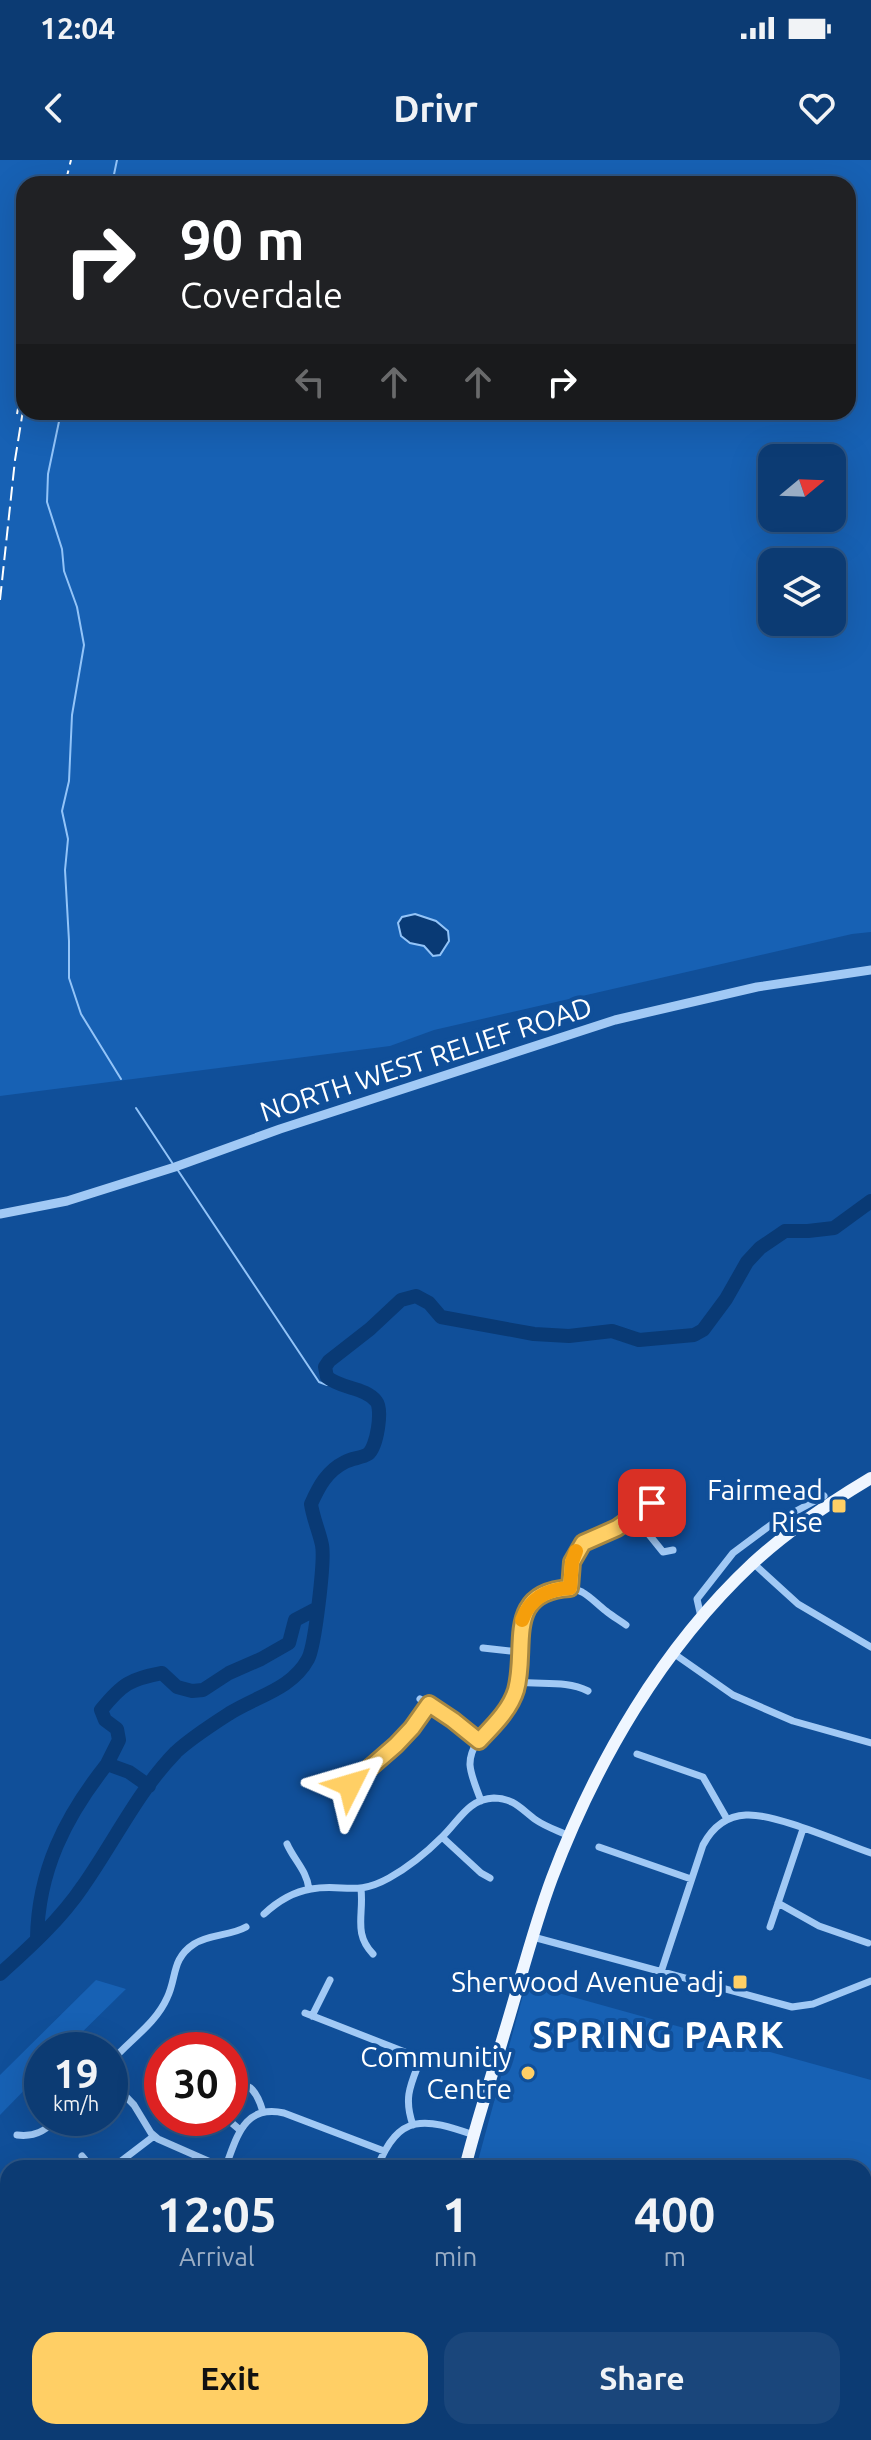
<!DOCTYPE html>
<style>
:root{--surface:#0c3b73;--page:#1a467b;--text:#f1f3f6;--muted:#9aadc4;--line:#2c5585;--accent:#ffcf65}
body{margin:0;font-family:Ubuntu,sans-serif;background:var(--page);color:var(--text);height:100vh;display:flex;flex-direction:column;font-size:30px;white-space:nowrap}
*{box-sizing:border-box;margin:0}
p{font-size:26px;color:var(--muted)}
.icon{flex:none;width:44px;height:44px;fill:none;stroke:currentColor;stroke-width:2;stroke-linecap:round;stroke-linejoin:round}
.map{position:relative;flex:1;overflow:hidden}
.side{position:absolute;left:0px;top:2000px;width:872px;height:280px;display:flex;flex-direction:column;background:var(--surface);border-radius:24px 24px 0 0;box-shadow:0 8px 32px #0002,0 0 0 2px var(--line)}
.side>*{flex:none}
.top-card{position:absolute;left:16px;top:16px;width:840px;height:244px;border-radius:24px;box-shadow:0 8px 32px #0002,0 0 0 2px var(--line);background:#202124;color:#fff;overflow:hidden}
.needle{width:52px;rotate:71deg}
.buttons{position:absolute;left:758px;top:284px;display:grid;gap:16px}
.buttons a{display:grid;place-items:center;width:88px;height:88px;border-radius:16px;background:var(--surface);box-shadow:0 8px 32px #0002,0 0 0 2px var(--line);font-size:40px}
.speed{position:absolute;left:24px;top:1872px;display:flex;gap:16px;font-size:40px;font-weight:700;text-align:center}
.speed>*{display:grid;place-content:center;width:104px;height:104px;border-radius:50%;background:var(--surface);box-shadow:0 8px 32px #0002,0 0 0 2px var(--line);line-height:1}
.speed small{font-size:20px;font-weight:400}
.speed .limit{border:12px solid #d22;background:#fff;color:#111}
.pin{position:absolute;display:grid;place-items:center;width:68px;height:68px;color:#fff;margin:-34px;border-radius:16px;box-shadow:0 4px 12px #0006}
.me{position:absolute;width:88px;margin:-44px;rotate:50deg;stroke-linejoin:round;filter:drop-shadow(0 0 6px #0008)}
.turn{display:flex;align-items:center;gap:28px;height:168px;padding:0 32px;font-size:36px}
.turn .icon{width:104px;height:104px;stroke-width:2.5}
.turn b{display:block;font-size:56px;line-height:68px}
.lanes{display:flex;align-items:center;height:76px;padding:0 32px;background:#0003;justify-content:center;gap:40px;direction:ltr}
.lanes .off{opacity:.35}
.eta{display:flex;justify-content:space-evenly;align-items:center;height:136px;text-align:center}
.eta b{font-size:48px;font-weight:600;line-height:56px}
.cta{display:flex;gap:16px;margin-top:auto;padding:16px 32px}
.cta a{flex:1;height:92px;border-radius:24px;background:var(--accent);color:#111;font-size:32px;font-weight:600;line-height:92px;text-align:center}
.cta a+a{background:var(--page);color:var(--text)}
.status{display:flex;justify-content:space-between;align-items:center;height:56px;padding:0 40px;background:var(--surface);direction:ltr}
.status svg{height:22px;fill:currentColor}
header{display:flex;justify-content:space-between;align-items:center;height:104px;padding:0 32px;background:var(--surface);font-size:36px;font-weight:600}
.map>svg:first-child{display:block}
.green{fill:#1761b4;fill-rule:evenodd}
.water{fill:#093a75;stroke:#93c4f8;stroke-width:2}
.lines{fill:none;stroke-linecap:round;stroke-linejoin:round}
.stream{stroke:#93c4f8;stroke-width:2}
.river{stroke:#093a75;stroke-width:14}
.minor{stroke:#a1c9f5;stroke-width:7}
.tertiary{stroke:#a1c9f5;stroke-width:9}
.primary{stroke:#eff6ff;stroke-width:12}
.rail{stroke:#fff;stroke-width:2;stroke-dasharray:14 6;stroke-linecap:butt}
.route-casing{stroke:#a68742;stroke-width:20}
.route{stroke:#ffcf65;stroke-width:14}
.slow{stroke:#f59e0b;stroke-width:14}
.poi-dot{fill:#ffcf65;stroke:#104f99;stroke-width:3}
.labels{text-anchor:middle;stroke-width:8;stroke-linejoin:round;paint-order:stroke}
.street-label{font-size:28px;fill:#fff;stroke:#104f99}
.poi-label{font-size:28px;fill:#fff;stroke:#104f99;text-anchor:end}
.district-label{font-size:36px;font-weight:bold;letter-spacing:2px;fill:#fff;stroke:#104f99}
</style>
<div class="status"><b>12:04</b><svg viewBox="0 0 49 12"><path d="M0 12V9h3v3zM5 12V6h3v6zM10 12V3h3v9zM15 12V0h3v12zM26 1h20v11H26zM47 4h2v5h-2z"/></svg></div>
<header><svg class="icon" aria-label="back" viewBox="0 0 24 24"><path d="M15 5l-7 7 7 7"/></svg>Drivr<svg class="icon" aria-label="heart" viewBox="0 0 24 24"><path d="M12 20l-8-8c-3-5 5-10 8-4 3-6 11-1 8 4z"/></svg></header>
<div class="map">
<svg width="871" height="2280" viewBox="0 0 871 2280">
<rect width="100%" height="100%" fill="#104f99"/>
<path class="green" d="M 0,0 L 871,0 L 871,772 L 852,774 L 434,870 L 390,886 L 0,936 ZM 24,24 L 848,24 L 848,252 L 24,252 ZM 772,298 L 832,298 L 832,358 L 772,358 ZM 772,402 L 832,402 L 832,462 L 772,462 Z
M 96,1820 L 126,1829 L 64,1890 L 42,1890 L 42,1912 L 0,1955 L 0,1915 Z
M 526,1824 L 871,1920 L 871,2040 L 864,2065 L 864,2008 L 476,2008 Z"/>
<path class="water" d="M 415,754 L 436,761 L 448,771 L 449,781 L 440,795 L 433,796 L 424,786 L 410,783 L 401,776 L 398,763 L 402,757 Z"/>
<g class="lines">
<path class="stream" d="M 112,24 L 117,0
M 61,252 L 48,314 L 47,342 L 62,389 L 64,411 L 77,447 L 84,485 L 72,555 L 69,621 L 62,651 L 68,679 L 65,710 L 69,781 L 69,818 L 81,854 L 121,919
M 136,948 L 173,1004
M 177,1009 L 319,1222 L 327,1225 L 335,1224"/>
<path class="river" d="M 107,1604 L 119,1580 L 117,1569 L 105,1560 L 101,1550 C 122,1524 130,1519 162,1513 L 177,1527 L 192,1531 L 203,1530 L 229,1513 L 261,1499 L 289,1483 L 295,1460 L 316,1449
M 37,1779 C 38,1711 65,1657 107,1604 L 129,1612 L 149,1626
M 0,1814 C 29,1788 61,1759 83,1726 C 114,1682 138,1631 176,1592 C 191,1578 213,1564 230,1553 C 257,1536 292,1529 308,1499 C 315,1486 325,1400 322,1385 C 319,1371 313,1358 311,1344 C 319,1326 327,1311 345,1302 C 352,1298 362,1298 368,1294 C 377,1287 383,1249 376,1241 C 365,1227 341,1229 327,1217 L 325,1207 L 329,1201 L 370,1169 L 401,1140 L 416,1136 L 429,1143 L 441,1157 L 534,1174 L 569,1176 L 612,1171 L 639,1180 L 694,1175 L 703,1170 L 726,1139 L 747,1102 L 760,1088 L 785,1071 L 808,1071 L 834,1068 L 871,1041"/>
<path class="minor" d="M 634,1356 L 663,1392 L 673,1390
M 753,1403 L 798,1444 L 871,1487
M 570,1428 L 572,1402 L 583,1383 L 617,1368 L 652,1343
M 701,1457 L 697,1439 L 733,1393 L 772,1364 L 824,1336
M 483,1488 L 520,1492
M 673,1493 L 733,1535 L 793,1561 L 871,1583
M 518,1522 C 542,1525 566,1520 588,1531
M 420,1539 L 453,1560 L 479,1581
M 637,1594 L 703,1617 L 727,1659
M 481,1641 C 477,1629 471,1617 470,1605 C 469,1576 506,1560 515,1533 C 525,1499 507,1443 552,1430 C 562,1427 572,1427 582,1432 C 591,1437 598,1445 606,1451 C 612,1456 619,1460 626,1465
M 338,1646 C 351,1620 366,1613 387,1594 C 403,1579 417,1563 429,1544
M 442,1677 L 481,1713 L 490,1718
M 287,1684 C 294,1700 307,1711 309,1729
M 599,1687 L 691,1719
M 361,1729 C 364,1755 353,1773 373,1794
M 778,1743 L 819,1766 L 868,1783
M 264,1754 C 278,1741 292,1732 311,1729 C 343,1723 355,1737 389,1718 C 407,1708 427,1692 442,1677 C 459,1661 468,1639 494,1638 C 514,1638 522,1650 536,1660 C 546,1667 559,1671 569,1676
M 770,1767 L 803,1669
M 533,1777 L 792,1847 L 813,1844 L 871,1821
M 661,1812 L 703,1685 C 712,1668 726,1656 746,1655 C 774,1653 842,1683 871,1693
M 305,1853 L 433,1903
M 312,1856 L 330,1820
M 110,1903 C 128,1881 155,1865 167,1838 C 177,1818 171,1799 194,1784 C 209,1774 230,1776 246,1767
M 110,1920 L 134,1945 L 151,1973 L 158,1979 L 224,2008
M 230,1926 C 251,1919 258,1935 263,1952
M 226,1958 L 240,1970
M 413,1965 C 403,1937 411,1924 421,1898
M 17,1975 C 34,1977 46,1972 56,1958
M 82,1996 L 92,2008
M 112,2008 L 154,1976
M 225,2008 C 237,1978 243,1944 284,1953 L 384,1991
M 377,2008 C 399,1952 425,1958 474,1975
M 864,2163 L 871,2151
M 0,2222 L 8,2203
M 0,2255 L 8,2259
M 40,2272 L 60,2280
M 569,2272 L 590,2280
M 744,2272 L 766,2280
M 164,2280 L 168,2272
M 356,2280 L 359,2272
M 678,2280 L 689,2272"/>
<path class="tertiary" d="M 0,1054 L 67,1041 L 175,1007 L 280,969 L 615,860 L 757,827 L 871,810"/>
<path class="primary" d="M 465,2008 C 476,1963 491,1919 504,1874 C 520,1822 533,1769 552,1718 C 596,1602 662,1488 753,1403 C 789,1370 829,1343 871,1318
M 378,2280 L 381,2272"/>
<path class="rail" d="M 65,24 L 71,0
M 17,254 L 24,216
M 0,440 L 15,300 L 24,244"/>
</g>
<g class="lines">
<g class="route-casing">
<path id="route" d="M 350,1625 L 396,1585 L 412,1568 L 429,1544 L 453,1560 L 479,1581 C 493,1566 510,1550 516,1530 C 528,1487 503,1432 570,1428 L 572,1402 L 583,1383 L 617,1368 L 652,1343"/>
</g>
<use href="#route" class="route"/>
<path class="slow" d="M 522,1460 C 530,1438 547,1429 570,1428 L 572,1402 L 576,1391"/>
</g>
<g class="poi-dot">
<rect x="831" y="1338" width="16" height="16" rx="4"/>
<rect x="732" y="1814" width="16" height="16" rx="4"/>
<circle cx="528" cy="1913" r="8"/>
</g>
<g class="labels">
<g class="street-label">
<text transform="translate(426 899) rotate(-18)" y="10">NORTH WEST RELIEF ROAD</text>
</g>
<g class="poi-label">
<text x="823" y="1340">Fairmead<tspan x="823" dy="32">Rise</tspan></text>
<text x="724" y="1832">Sherwood Avenue adj</text>
<text x="512" y="1907">Communitiy<tspan x="512" dy="32">Centre</tspan></text>
</g>
<g class="district-label">
<text x="659" y="1888">SPRING PARK</text>
</g>
</g>
</svg>
<div class="buttons">
<a><svg class="needle" viewBox="-14 -14 28 28"><path d="M0-13l5 13h-10z" fill="#e53935"/><path d="M0 13l5-13h-10z" fill="#9aadc4"/></svg></a>
<a><svg class="icon" aria-label="layers" viewBox="0 0 24 24"><path d="M12 4l9 5-9 5-9-5zM3 14l9 5 9-5"/></svg></a>
</div>
<div class="speed"><div>19<small>km/h</small></div><div class="limit">30</div></div>
<div class="pin" style="left:652px;top:1343px;background:#d93025"><svg class="icon" aria-label="arrive" viewBox="0 0 24 24"><path d="M6 21V4h12l-3 4 3 4H6"/></svg></div>
<svg class="me" style="left:350px;top:1625px" viewBox="-20 -20 40 40"><path d="M0-17L14 15 0 8-14 15z" fill="#ffcf65" stroke="#fff" stroke-width="4"/></svg>
<div class="top-card">
<div class="turn"><svg class="icon" aria-label="right" viewBox="0 0 24 24"><path d="M7 20v-9h11M14 6l5 5-5 5"/></svg><div><b>90 m</b>Coverdale</div></div>
<div class="lanes"><svg class="icon off" aria-label="left" viewBox="0 0 24 24"><path d="M17 20v-9H6M10 6l-5 5 5 5"/></svg><svg class="icon off" aria-label="ahead" viewBox="0 0 24 24"><path d="M12 20V5M6 11l6-6 6 6"/></svg><svg class="icon off" aria-label="ahead" viewBox="0 0 24 24"><path d="M12 20V5M6 11l6-6 6 6"/></svg><svg class="icon" aria-label="right" viewBox="0 0 24 24"><path d="M7 20v-9h11M14 6l5 5-5 5"/></svg></div>
</div>
<section class="side">
<div class="eta">
<div><b>12:05</b><p>Arrival</p></div>
<div><b>1</b><p>min</p></div>
<div><b>400</b><p>m</p></div>
</div>
<div class="cta"><a>Exit</a><a>Share</a></div>
</section>
</div>
